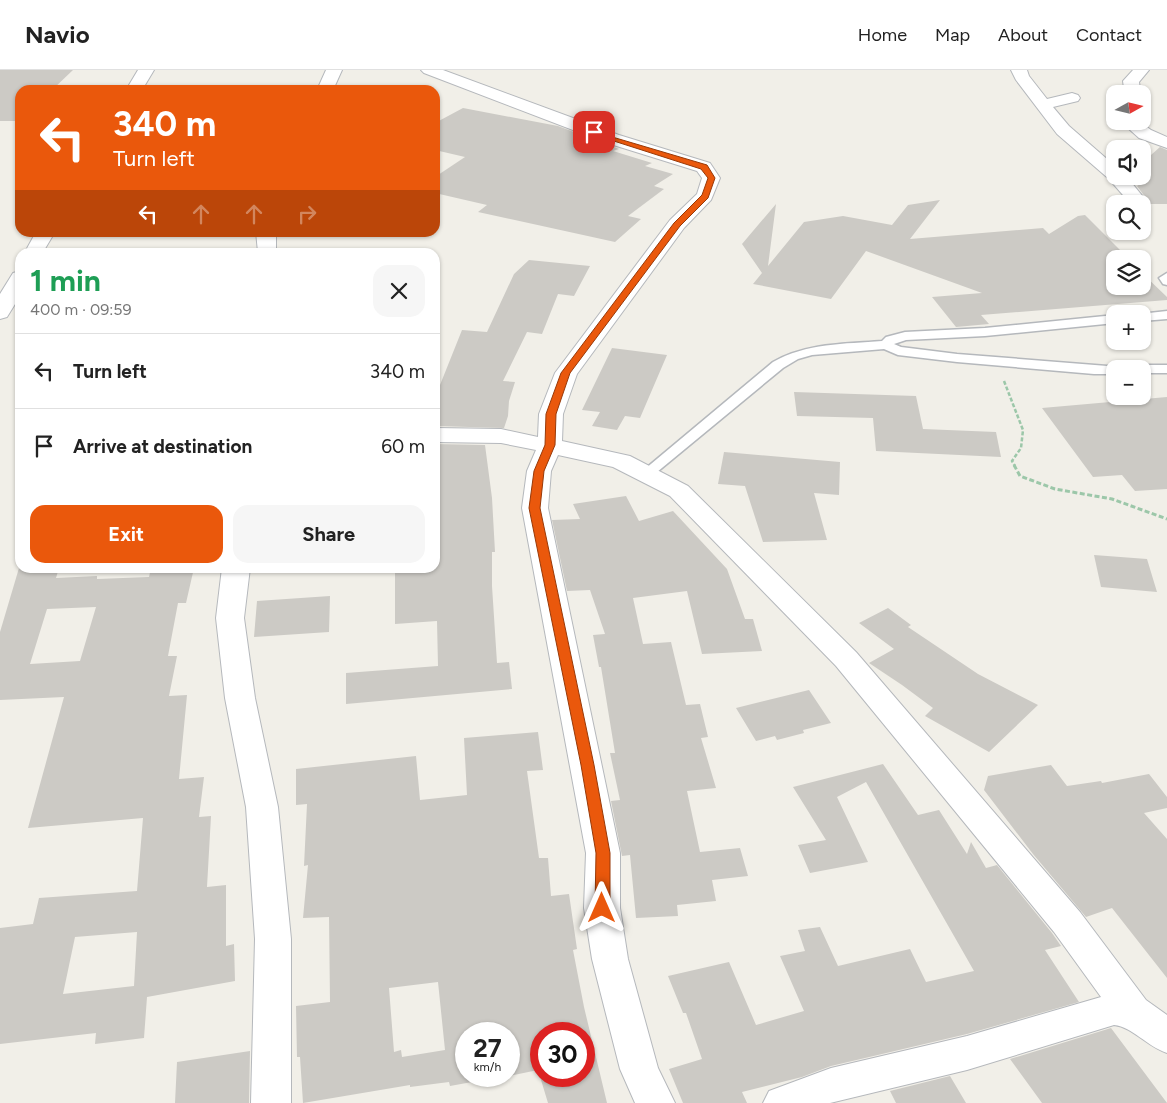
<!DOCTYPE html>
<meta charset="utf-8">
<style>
:root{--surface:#fff;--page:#f6f6f6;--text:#222;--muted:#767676;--line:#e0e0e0;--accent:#ea580c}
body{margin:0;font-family:Figtree,sans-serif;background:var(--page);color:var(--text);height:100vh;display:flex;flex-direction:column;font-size:19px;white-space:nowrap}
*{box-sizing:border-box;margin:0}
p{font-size:16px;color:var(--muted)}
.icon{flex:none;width:28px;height:28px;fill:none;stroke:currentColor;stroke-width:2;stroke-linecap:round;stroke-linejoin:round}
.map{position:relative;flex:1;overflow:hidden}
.panel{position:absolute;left:15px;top:178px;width:425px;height:325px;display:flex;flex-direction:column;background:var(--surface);border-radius:15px;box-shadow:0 1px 4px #0004}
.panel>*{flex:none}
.top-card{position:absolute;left:15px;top:15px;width:425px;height:152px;border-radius:15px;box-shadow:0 1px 4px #0004;background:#ea580c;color:#fff;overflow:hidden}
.needle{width:32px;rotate:82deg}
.tools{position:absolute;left:1106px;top:15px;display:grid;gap:10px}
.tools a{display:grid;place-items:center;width:45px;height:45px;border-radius:10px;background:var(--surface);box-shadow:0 1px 4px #0004;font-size:25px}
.speed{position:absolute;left:455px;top:952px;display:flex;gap:10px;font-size:25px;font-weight:700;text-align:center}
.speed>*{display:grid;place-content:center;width:65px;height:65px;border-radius:50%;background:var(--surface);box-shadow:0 1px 4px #0004;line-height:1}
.speed small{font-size:12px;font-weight:400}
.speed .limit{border:8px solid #d22;background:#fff;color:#111}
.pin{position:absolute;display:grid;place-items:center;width:42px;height:42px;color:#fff;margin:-21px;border-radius:10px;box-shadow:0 2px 8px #0006}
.me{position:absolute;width:55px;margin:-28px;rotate:0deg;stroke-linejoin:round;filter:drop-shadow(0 0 4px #0008)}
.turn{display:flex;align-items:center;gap:18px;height:105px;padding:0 15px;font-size:22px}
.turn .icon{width:65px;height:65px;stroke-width:2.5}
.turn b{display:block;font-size:35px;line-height:42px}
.lanes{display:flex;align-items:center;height:48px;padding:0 15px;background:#0003;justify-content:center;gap:25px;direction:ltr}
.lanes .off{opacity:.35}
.round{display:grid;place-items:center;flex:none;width:52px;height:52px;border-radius:15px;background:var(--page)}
.headline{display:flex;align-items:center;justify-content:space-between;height:85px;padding:0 15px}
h1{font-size:30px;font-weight:700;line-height:38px;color:#1e9e55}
.cta{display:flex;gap:10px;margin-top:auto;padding:10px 15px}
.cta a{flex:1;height:58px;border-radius:15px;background:var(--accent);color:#fff;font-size:20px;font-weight:700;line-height:58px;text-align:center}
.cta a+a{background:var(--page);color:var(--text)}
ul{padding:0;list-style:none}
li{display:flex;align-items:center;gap:15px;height:75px;padding:0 15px;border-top:1px solid var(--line)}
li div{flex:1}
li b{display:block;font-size:19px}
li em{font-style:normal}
header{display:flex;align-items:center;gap:30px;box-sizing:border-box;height:70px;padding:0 25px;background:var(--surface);border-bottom:1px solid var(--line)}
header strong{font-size:24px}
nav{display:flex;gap:28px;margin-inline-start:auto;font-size:18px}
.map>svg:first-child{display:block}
.building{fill:#cccac5;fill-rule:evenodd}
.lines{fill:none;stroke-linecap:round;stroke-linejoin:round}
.lane-casing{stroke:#b5b8bc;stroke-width:3}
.street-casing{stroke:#b5b8bc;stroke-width:2}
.path-far1{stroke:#9cc7a9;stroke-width:2.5;stroke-dasharray:4 2;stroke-linecap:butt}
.path{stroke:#9cc7a9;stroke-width:3;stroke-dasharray:5 2.5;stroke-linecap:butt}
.lane{fill:#fff;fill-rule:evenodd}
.street{fill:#fff;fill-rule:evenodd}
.route{fill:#ea580c;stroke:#983908}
</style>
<header>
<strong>Navio</strong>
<nav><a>Home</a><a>Map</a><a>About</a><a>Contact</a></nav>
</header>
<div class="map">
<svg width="1167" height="1033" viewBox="0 0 1167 1033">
<rect width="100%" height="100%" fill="#f1efe8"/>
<path class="building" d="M 0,0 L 73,0 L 52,20 L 20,20 L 20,50 L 18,51 L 0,51 Z
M 463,38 L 558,56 L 619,79 L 613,81 L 652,93 L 645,96 L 673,104 L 654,116 L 664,119 L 628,146 L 641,149 L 615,172 L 478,142 L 487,135 L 435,123 L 435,107 L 465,87 L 435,80 L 435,53 Z
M 1160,77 L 1167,80 L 1167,134 L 1141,134 L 1146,128 L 1137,116 L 1147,110 L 1142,109 L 1142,93 Z
M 940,130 L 910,169 L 1043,158 L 1049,164 L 1078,146 L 1085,145 L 1129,189 L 1115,189 L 1115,216 L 1142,216 L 1142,203 L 1167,227 L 1167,230 L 981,245 L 989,254 L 956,257 L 932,227 L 982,223 L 866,181 L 831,229 L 753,214 L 762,203 L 742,174 L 776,134 L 768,196 L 804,152 L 843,146 L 892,155 L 908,135 Z
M 529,190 L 590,196 L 574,226 L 558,224 L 542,264 L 527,262 L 503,311 L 515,312 L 509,331 L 508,346 L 504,358 L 435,356 L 435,320 L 438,320 L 462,260 L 487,262 L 514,204 Z
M 612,278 L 667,285 L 640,348 L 625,346 L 617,360 L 592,356 L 600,342 L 582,340 Z
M 794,322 L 916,326 L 923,359 L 996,362 L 1001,387 L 876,381 L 873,348 L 797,346 Z
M 1167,327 L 1167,419 L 1135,421 L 1122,405 L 1093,407 L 1042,338 Z
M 435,374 L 485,375 L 492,428 L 495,482 L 492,482 L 492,516 L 497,593 L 509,592 L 512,619 L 346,634 L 346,603 L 438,596 L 437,551 L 395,554 L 395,498 L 435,498 Z
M 724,382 L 840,392 L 839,425 L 814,423 L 827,470 L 763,472 L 745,416 L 718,414 Z
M 626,426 L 639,451 L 673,441 L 727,499 L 745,549 L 753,549 L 762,581 L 702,584 L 687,521 L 633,528 L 643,574 L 671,572 L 686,635 L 700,634 L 708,667 L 701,668 L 716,718 L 687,721 L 700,782 L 740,778 L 748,806 L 712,810 L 716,831 L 677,835 L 678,846 L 636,848 L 630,785 L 622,786 L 611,731 L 620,730 L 610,683 L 615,683 L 601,597 L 599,597 L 593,565 L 605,564 L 590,520 L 567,521 L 552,450 L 580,449 L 573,434 Z
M 1094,485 L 1147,489 L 1157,522 L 1101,517 Z
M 19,498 L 59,498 L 56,508 L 97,506 L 97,509 L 149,507 L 151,498 L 194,498 L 186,533 L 178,533 L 168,586 L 177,586 L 169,626 L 187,625 L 179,709 L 204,707 L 199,747 L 211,746 L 207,817 L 226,815 L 226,876 L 234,874 L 235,911 L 147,927 L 144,968 L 95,974 L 96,963 L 0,974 L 0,858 L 33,854 L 39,828 L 137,821 L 143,748 L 28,758 L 64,627 L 0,630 L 0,562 ZM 96,537 L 80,591 L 30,594 L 47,539 ZM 137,862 L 134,916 L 63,924 L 75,867 Z
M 330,526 L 329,562 L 254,567 L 257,531 Z
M 888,538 L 911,555 L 908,557 L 978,604 L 1038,635 L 989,682 L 925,646 L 933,638 L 902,615 L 869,593 L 894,579 L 859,553 Z
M 809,620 L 831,653 L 803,660 L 804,663 L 777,670 L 775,666 L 756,671 L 736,638 Z
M 538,662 L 543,700 L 527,701 L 539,788 L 548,788 L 551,826 L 569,824 L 577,879 L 573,880 L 584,937 L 607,1033 L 548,1033 L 538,1000 L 509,1006 L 509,964 L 466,964 L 466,1006 L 505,1006 L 450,1016 L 449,1012 L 410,1017 L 410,1015 L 303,1033 L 300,987 L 297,987 L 296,936 L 330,932 L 329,847 L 303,848 L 308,795 L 304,796 L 307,734 L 296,735 L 296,699 L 416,686 L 420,730 L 467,725 L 464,668 ZM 438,912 L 445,980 L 402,987 L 401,980 L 394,982 L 389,918 ZM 541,964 L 584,964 L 584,1006 L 541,1006 Z
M 883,694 L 918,745 L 939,740 L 967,784 L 971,772 L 986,798 L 997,795 L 1052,863 L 1061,876 L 1045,880 L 1079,932 L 967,964 L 831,996 L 802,1007 L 742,1022 L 747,1033 L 683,1033 L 669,999 L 702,989 L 686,943 L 683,943 L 668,906 L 729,892 L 756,955 L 804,941 L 780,886 L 805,881 L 798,860 L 820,857 L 838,896 L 910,879 L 926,912 L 974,901 L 866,712 L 837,727 L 868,792 L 810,803 L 798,775 L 826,770 L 793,717 Z
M 1051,695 L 1067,716 L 1101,711 L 1102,713 L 1149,704 L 1167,727 L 1167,738 L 1144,743 L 1167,769 L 1167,908 L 1112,838 L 1086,847 L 1033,784 L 984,720 L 988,706 Z
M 1111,958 L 1167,1033 L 1042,1033 L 1010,989 Z
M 250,981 L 249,1033 L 175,1033 L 177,992 Z
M 950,1006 L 966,1033 L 896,1033 L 890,1021 Z"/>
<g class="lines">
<g class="lane-casing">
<path id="lane" d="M 1167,203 L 1167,215 L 1163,214 L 1159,208 Z
M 1167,241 L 1167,249 L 1142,251 L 1142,244 L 1140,244 Z
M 1115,245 L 1115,253 L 985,266 L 906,270 L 894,274 L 901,277 L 957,284 L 1120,297 L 1121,299 L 1115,299 L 1115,304 L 1094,304 L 957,292 L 898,285 L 884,279 L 812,285 L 798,289 L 783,298 L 651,407 L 641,407 L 639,404 L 773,292 C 806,273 845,274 882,271 L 886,267 L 905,262 L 985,258 Z
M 1142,295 L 1167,295 L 1167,303 L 1142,303 L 1142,299 L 1136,299 Z"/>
</g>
<g class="street-casing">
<path id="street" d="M 138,0 L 154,0 L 142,20 L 126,20 Z
M 326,0 L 342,0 L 333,20 L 317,20 Z
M 421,0 L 443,0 L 619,65 L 710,93 L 720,108 L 711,130 L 684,158 L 577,304 L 563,344 L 562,371 L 630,386 L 688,416 L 856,582 L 1080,842 L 1146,930 L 1167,945 L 1167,983 C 1146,976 1133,957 1114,955 L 967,1000 L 830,1033 L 763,1033 L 769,1021 L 831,998 L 967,966 L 1101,927 L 1054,862 L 836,596 L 670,426 L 613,397 L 558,385 L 551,401 L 548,438 L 620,783 L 620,838 L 628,889 L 658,998 L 675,1033 L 635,1033 L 620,999 L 592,889 L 584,838 L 586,783 L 522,438 L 527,401 L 536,380 L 501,373 L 435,372 L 435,358 L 501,359 L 538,367 L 539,344 L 555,303 L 670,150 L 697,124 L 702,108 L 697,101 L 607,73 L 424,3 Z
M 1011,0 L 1027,0 L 1029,6 L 1047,29 L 1072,23 L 1078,25 L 1080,28 L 1078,31 L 1053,37 L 1069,56 L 1115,96 L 1115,106 L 1126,106 L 1144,128 L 1141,132 L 1135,133 L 1129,132 L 1109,109 L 1057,64 L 1016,10 Z
M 1133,0 L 1149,0 L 1139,12 L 1140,19 L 1136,24 L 1118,24 L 1124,18 L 1123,11 Z
M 1120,51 L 1139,51 L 1151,60 L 1167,67 L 1167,78 L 1139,68 Z
M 36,162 L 55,162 L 43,182 L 25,182 Z
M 256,162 L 276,162 L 276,182 L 258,182 Z
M 20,201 L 20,226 L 7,247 L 0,249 L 0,224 L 13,203 Z
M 222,498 L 250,498 L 244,548 L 255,628 L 278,737 L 291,869 L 291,1033 L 251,1033 L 255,869 L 246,737 L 225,628 L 216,548 Z"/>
</g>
<path class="path-far1" d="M 1004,311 L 1023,360 L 1021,378 L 1012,391 L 1015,396"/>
<path class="path" d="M 1014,395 L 1020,406 L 1055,419 L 1112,429 L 1167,449"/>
<use href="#lane" class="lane"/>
<use href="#street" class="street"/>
</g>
<path class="route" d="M 592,61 L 707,95 L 715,108 L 708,128 L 680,156 L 570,303 L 556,344 L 555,375 L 544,401 L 540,438 L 594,695 L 610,783 L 610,838 L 607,842 L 602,844 L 597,842 L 595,838 L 596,783 L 581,695 L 529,438 L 534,401 L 545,375 L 546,344 L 561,303 L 674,153 L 702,125 L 708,108 L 701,99 L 592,64 Z"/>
</svg>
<div class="tools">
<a><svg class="needle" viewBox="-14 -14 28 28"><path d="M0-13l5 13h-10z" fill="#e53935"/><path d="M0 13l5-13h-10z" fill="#767676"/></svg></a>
<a><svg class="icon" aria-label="sound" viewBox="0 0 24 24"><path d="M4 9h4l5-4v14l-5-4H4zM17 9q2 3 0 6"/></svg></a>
<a><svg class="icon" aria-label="search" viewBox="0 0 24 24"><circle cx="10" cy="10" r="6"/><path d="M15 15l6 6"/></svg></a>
<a><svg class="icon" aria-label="layers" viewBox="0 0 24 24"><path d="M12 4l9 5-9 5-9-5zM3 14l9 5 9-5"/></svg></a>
<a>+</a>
<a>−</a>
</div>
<div class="speed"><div>27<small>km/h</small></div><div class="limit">30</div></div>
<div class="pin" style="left:594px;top:62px;background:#d93025"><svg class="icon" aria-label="arrive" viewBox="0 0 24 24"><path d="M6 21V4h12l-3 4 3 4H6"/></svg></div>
<svg class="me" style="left:602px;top:838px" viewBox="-20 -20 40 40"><path d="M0-17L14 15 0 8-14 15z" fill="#ea580c" stroke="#fff" stroke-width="4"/></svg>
<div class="top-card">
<div class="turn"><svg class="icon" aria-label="left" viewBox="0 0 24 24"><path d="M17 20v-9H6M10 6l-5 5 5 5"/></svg><div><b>340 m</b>Turn left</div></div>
<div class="lanes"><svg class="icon" aria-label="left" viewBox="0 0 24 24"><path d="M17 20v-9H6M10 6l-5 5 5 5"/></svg><svg class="icon off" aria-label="ahead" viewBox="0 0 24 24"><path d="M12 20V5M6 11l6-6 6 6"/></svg><svg class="icon off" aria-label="ahead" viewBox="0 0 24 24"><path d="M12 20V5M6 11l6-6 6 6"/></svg><svg class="icon off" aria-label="right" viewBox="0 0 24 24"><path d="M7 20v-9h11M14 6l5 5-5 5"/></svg></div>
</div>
<section class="panel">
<div class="headline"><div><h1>1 min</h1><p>400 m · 09:59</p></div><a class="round"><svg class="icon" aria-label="close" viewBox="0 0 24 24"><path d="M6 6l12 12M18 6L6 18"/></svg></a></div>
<ul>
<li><svg class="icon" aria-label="left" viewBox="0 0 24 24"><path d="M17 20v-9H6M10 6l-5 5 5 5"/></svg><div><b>Turn left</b></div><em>340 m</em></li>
<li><svg class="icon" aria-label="arrive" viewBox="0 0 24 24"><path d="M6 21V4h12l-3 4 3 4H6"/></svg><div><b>Arrive at destination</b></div><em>60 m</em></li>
</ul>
<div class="cta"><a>Exit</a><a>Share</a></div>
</section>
</div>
